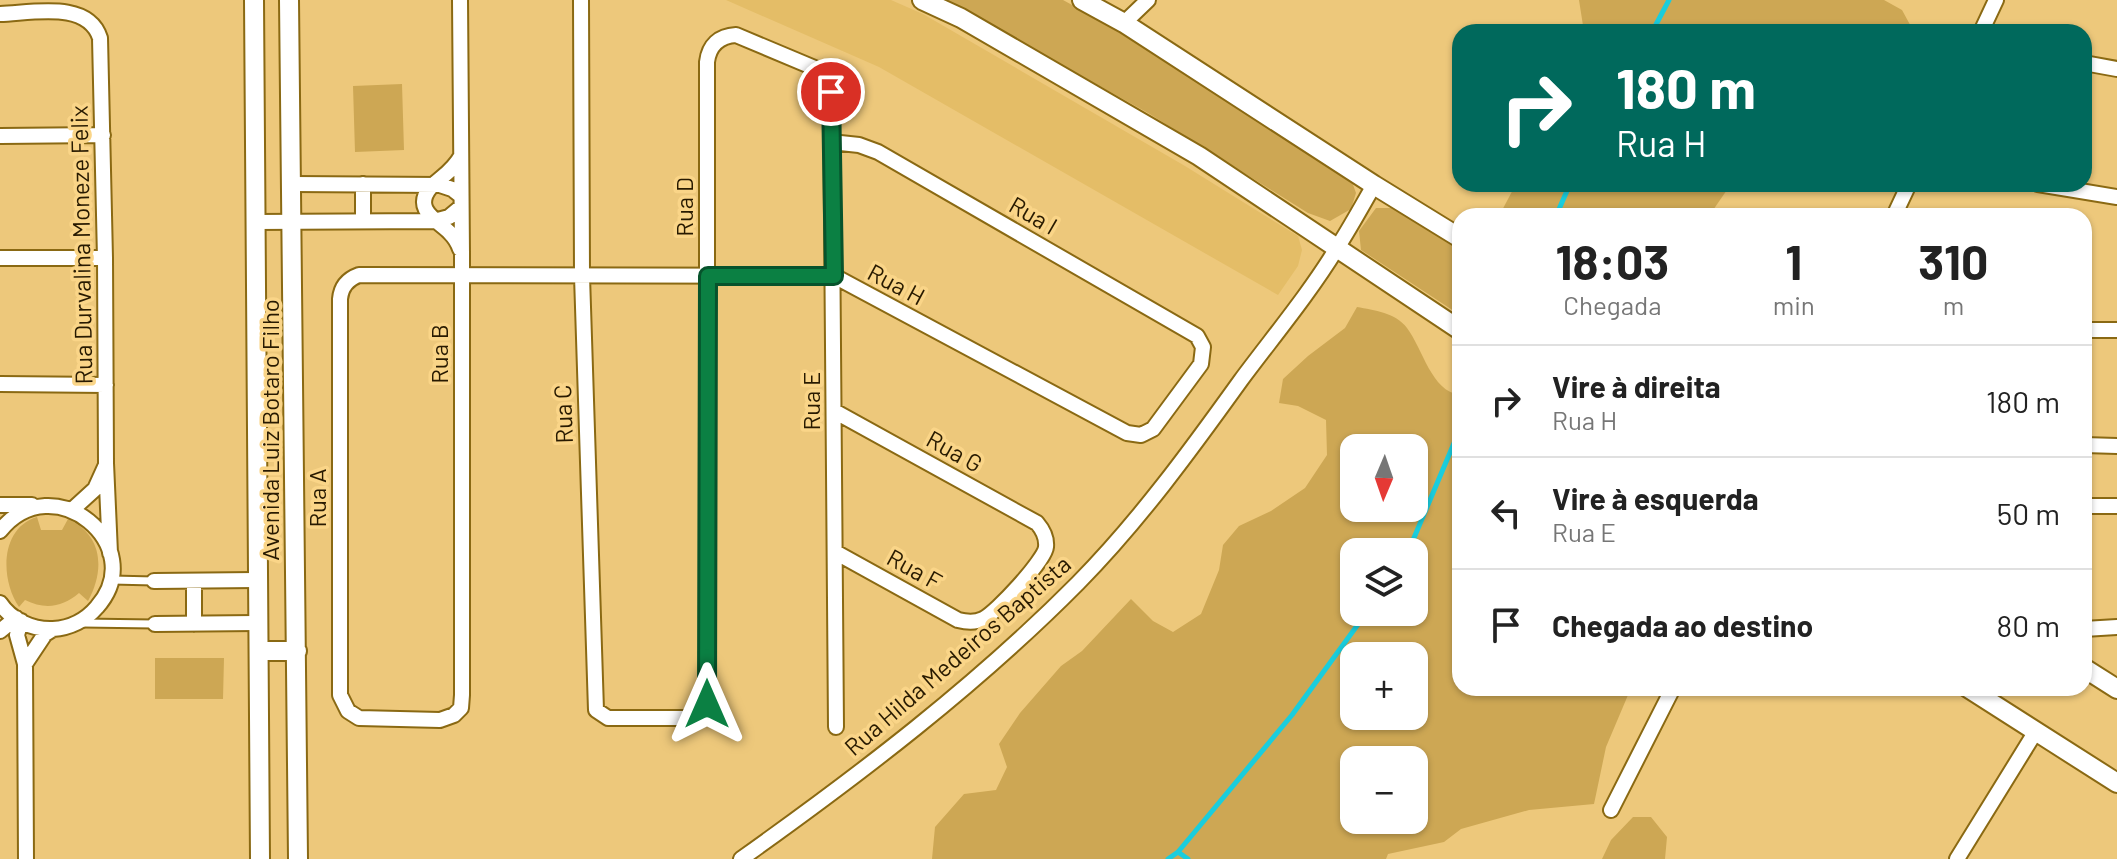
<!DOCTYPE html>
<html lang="pt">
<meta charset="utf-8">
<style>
:root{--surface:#fff;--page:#f6f6f6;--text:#222;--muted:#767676;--line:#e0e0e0}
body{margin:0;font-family:Barlow,sans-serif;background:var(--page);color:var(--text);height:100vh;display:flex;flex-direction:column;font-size:30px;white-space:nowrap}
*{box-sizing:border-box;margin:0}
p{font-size:26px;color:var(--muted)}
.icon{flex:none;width:44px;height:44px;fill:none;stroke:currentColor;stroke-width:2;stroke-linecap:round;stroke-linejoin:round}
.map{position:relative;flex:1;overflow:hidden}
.panel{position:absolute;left:1452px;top:208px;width:640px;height:488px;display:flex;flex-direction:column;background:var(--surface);border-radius:24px;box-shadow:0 2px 6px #0004}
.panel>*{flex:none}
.banner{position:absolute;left:1452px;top:24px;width:640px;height:168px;border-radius:24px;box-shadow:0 2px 6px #0004;background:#00695c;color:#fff;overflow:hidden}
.needle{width:52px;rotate:182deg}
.controls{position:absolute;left:1340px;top:434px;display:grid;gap:16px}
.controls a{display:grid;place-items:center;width:88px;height:88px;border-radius:16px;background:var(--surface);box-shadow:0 2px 6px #0004;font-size:40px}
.pin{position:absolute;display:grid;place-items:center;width:68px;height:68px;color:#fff;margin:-34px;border:4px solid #fff;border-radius:50%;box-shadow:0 2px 8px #0007}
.me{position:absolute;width:88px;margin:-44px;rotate:0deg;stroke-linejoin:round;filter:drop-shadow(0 0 6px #0008)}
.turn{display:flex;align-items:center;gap:28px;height:168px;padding:0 32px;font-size:36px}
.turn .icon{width:104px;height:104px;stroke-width:2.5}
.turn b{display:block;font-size:56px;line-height:68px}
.eta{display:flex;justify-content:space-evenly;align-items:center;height:136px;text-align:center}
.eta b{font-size:48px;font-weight:700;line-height:56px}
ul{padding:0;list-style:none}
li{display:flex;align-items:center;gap:24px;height:112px;padding:0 32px;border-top:2px solid var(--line)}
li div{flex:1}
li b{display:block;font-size:30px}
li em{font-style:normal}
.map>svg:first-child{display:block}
.built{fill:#e4bd67}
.green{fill:#cda754;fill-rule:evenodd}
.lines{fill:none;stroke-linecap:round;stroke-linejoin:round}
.stream{stroke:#1acddd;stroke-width:5}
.lane-casing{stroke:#8a6913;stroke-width:11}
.street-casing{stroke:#8a6913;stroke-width:18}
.secondary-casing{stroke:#8a6913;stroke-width:22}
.lane{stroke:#fff;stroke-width:7}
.street{stroke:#fff;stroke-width:14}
.secondary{stroke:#fff;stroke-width:18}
.route-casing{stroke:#07532c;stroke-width:20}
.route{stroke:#0b8043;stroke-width:14}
.labels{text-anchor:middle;stroke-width:7;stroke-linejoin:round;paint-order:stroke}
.street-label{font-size:24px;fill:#281a00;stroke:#fad588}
</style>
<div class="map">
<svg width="2117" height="859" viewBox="0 0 2117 859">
<rect width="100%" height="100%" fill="#edc87b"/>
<path class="built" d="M 726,0 L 891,0 L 923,14 L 1185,166 L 1298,236 L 1302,250 L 1298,266 L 1278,295 L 879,67 Z"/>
<path class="green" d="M 945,0 L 1063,0 L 1105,23 L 1351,179 L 1356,193 L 1351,209 L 1330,221 L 1308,213 L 1148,113 Z
M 1579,0 L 1884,0 L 1902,10 L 1914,32 L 1584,32 Z
M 402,84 L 404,150 L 355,152 L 353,86 Z
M 1516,184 L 1731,184 L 1709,216 L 1499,216 Z
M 1376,208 L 1395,208 L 1460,251 L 1460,315 L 1361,250 L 1359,231 Z
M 1357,307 C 1374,310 1396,313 1407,328 C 1423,349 1431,391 1460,395 L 1460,688 L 1631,688 L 1606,747 L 1594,804 L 1529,810 L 1461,829 L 1444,842 L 1388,854 L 1386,859 L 932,859 L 935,827 L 964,794 L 996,790 L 1007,767 L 999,744 L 1020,713 L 1061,666 L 1082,651 L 1131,599 L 1153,621 L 1173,632 L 1201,614 L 1219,570 L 1223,545 L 1239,526 L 1271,511 L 1305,488 L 1327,455 L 1326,420 L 1298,406 L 1279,403 L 1283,379 L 1308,356 L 1345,328 ZM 1414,448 L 1414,508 L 1354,508 L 1354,448 ZM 1414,552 L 1414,612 L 1354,612 L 1354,552 ZM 1414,656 L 1414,716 L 1354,716 L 1354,656 ZM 1414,760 L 1414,820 L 1354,820 L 1354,760 Z
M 37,517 L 41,530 L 62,530 L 68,519 C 103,535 105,570 88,601 L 79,593 C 63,607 45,610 25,600 L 19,607 C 0,579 0,528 37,517 Z
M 155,658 L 224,658 L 223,699 L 155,699 Z
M 1633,817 L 1651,817 L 1667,837 L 1665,859 L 1602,859 L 1611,840 Z"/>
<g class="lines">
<path class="stream" d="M 1652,32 L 1669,0
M 1556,216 L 1570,184
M 1408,552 L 1460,429
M 1178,852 L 1188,859
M 1168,859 L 1178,852 L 1292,715 L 1367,612"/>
<g class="lane-casing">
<path id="lane" d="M 112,580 L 154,581
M 83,623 L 154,624"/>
</g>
<g class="street-casing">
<path id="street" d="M 460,0 L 462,253 L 462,695 L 461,708 L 454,715 L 440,720 L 359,718 L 348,711 L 340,695 L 340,299 C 341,287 348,279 359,275 L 834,276 L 1127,433 L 1141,435 L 1153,429 L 1201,364 L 1203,347 L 1197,336 L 878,152 L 859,145 L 831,142
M 581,0 L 582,276 L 596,710 L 608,718 L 687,718 L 696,716 L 707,708 L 707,62 C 709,45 719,36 736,35 L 817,69 L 824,77 L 831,92 L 836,727
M 0,14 C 32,13 88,0 100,38 L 105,258 L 106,463 L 110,553
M 1124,23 L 1148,0
M 1981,32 L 1996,0
M 2084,63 L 2117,69
M 0,136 L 103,135
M 293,184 L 440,185 L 452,189 L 461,196
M 2038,184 L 2117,197
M 1894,216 L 1909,184
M 363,221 L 363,184
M 255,222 L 434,221 L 449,217 L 461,207
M 460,249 C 458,243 455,238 450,233 C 439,221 412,210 430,188 C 441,177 453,171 461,156
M 0,258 L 105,258
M 2084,330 L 2117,330
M 0,384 L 106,385
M 834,411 L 1037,523 C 1043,530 1047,537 1046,547 C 1045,560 996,613 983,619 C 975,623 966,622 958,620 L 835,552
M 2084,445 L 2117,446
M 0,505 L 32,505
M 2084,506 L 2117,506
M 72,510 L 95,489 L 105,467
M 0,531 C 53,464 151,546 97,607 C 86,620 70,628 53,629 C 33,630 11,620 0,603
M 154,581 L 258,580
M 21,621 L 17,635 L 25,664 L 26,859
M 155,624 L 259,623
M 194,624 L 194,582
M 2084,629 L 2117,627
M 0,631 L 16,618
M 25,664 L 45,634 L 53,629
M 1611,810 L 1673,688
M 741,859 C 859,775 976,686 1078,583 C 1139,521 1190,451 1241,380 C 1273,337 1309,294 1337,248 C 1350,228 1362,206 1374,185
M 1957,859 L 2036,731"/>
</g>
<g class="secondary-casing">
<path id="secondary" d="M 254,0 L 260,859
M 289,0 L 298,859
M 922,0 L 961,18 L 1199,156 L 1460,330
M 1082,0 L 1124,23 L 1374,185 L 1460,238
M 259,651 L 297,651
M 2084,668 L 2117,689
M 1968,688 L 2117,783"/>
</g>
<use href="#lane" class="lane"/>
<use href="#street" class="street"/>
<use href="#secondary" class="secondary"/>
</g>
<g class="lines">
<g class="route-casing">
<path id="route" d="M 707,704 L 708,276 L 834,276 L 831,92"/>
</g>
<use href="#route" class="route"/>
</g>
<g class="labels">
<g class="street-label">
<text transform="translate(685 207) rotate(-90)" y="8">Rua D</text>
<text transform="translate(1033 216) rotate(30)" y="8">Rua I</text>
<text transform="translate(82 245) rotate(-91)" y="8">Rua Durvalina Moneze Felix</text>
<text transform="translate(896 285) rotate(28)" y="8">Rua H</text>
<text transform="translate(440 354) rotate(-90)" y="8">Rua B</text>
<text transform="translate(812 401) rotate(-90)" y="8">Rua E</text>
<text transform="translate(564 414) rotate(-92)" y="8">Rua C</text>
<text transform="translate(271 430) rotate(-90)" y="8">Avenida Luiz Botaro Filho</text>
<text transform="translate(954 452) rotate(29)" y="8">Rua G</text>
<text transform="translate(318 498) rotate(-90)" y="8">Rua A</text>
<text transform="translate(914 570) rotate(29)" y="8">Rua F</text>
<text transform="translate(958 656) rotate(-41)" y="8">Rua Hilda Medeiros Baptista</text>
</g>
</g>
</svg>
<div class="controls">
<a><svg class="needle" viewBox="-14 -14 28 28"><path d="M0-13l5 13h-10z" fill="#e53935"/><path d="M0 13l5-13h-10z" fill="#767676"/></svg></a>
<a><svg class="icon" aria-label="layers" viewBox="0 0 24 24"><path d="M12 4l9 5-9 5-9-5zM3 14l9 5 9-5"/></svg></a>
<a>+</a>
<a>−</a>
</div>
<div class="pin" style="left:831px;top:92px;background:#d93025"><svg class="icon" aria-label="arrive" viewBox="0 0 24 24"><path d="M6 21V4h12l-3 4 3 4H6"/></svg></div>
<svg class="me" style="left:707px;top:704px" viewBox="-20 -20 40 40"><path d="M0-17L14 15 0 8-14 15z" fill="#0b8043" stroke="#fff" stroke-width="4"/></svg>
<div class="banner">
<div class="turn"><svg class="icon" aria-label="right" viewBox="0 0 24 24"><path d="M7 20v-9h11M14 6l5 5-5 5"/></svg><div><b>180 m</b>Rua H</div></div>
</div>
<section class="panel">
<div class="eta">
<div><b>18:03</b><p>Chegada</p></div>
<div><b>1</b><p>min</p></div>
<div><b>310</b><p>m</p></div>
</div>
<ul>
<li><svg class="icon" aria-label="right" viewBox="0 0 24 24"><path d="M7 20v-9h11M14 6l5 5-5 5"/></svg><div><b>Vire à direita</b><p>Rua H</p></div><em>180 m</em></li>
<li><svg class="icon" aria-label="left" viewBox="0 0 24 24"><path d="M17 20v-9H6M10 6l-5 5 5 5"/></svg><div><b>Vire à esquerda</b><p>Rua E</p></div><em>50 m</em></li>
<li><svg class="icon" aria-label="arrive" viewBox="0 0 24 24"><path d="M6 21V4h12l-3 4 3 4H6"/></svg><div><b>Chegada ao destino</b></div><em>80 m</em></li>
</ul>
</section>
</div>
